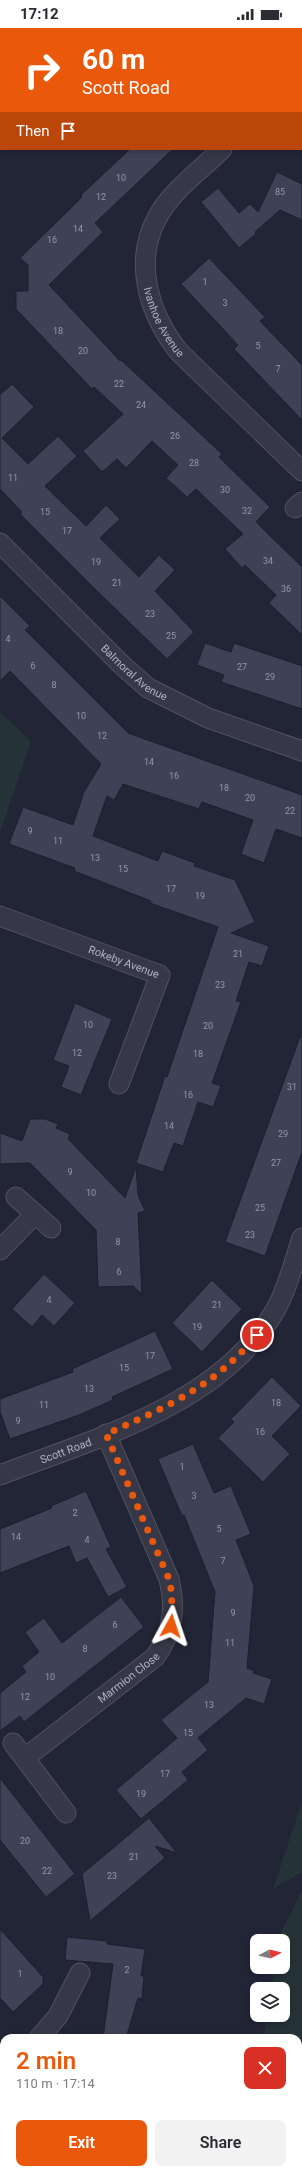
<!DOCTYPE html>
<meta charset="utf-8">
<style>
:root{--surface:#fff;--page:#f2f2f3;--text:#2b2b33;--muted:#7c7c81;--accent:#ea580c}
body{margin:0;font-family:Roboto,sans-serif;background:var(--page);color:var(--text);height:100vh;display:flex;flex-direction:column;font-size:15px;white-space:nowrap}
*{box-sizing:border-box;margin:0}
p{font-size:13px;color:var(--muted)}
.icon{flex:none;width:22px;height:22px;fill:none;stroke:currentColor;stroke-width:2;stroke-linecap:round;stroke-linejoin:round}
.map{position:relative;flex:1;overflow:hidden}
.sheet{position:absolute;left:0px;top:2006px;width:302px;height:140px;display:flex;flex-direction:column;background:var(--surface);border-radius:12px 12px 0 0;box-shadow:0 2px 6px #0003}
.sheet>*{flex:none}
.banner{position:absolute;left:0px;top:0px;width:302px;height:122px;box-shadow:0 2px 6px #0003;background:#ea580c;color:#fff;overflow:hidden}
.needle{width:26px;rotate:83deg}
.fabs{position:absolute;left:250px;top:1906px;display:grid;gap:8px}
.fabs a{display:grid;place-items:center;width:40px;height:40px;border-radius:8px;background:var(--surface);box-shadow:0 2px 6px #0003;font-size:20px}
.pin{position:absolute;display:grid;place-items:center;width:34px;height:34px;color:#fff;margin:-17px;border:2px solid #fff;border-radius:50%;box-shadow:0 1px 4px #0007}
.me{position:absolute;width:44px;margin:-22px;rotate:5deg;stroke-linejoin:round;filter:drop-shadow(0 0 3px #0008)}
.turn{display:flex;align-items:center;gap:14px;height:84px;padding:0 16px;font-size:18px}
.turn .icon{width:52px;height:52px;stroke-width:2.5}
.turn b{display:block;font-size:28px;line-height:34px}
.then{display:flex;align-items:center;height:38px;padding:0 16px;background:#0003;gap:8px;font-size:15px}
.round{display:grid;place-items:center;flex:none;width:42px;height:42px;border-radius:8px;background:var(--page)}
.summary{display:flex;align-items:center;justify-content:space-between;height:68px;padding:0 16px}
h1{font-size:24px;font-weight:600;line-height:30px;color:var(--accent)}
.primary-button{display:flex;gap:8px;margin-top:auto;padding:8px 16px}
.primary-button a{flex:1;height:46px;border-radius:8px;background:var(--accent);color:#fff;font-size:16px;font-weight:600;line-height:46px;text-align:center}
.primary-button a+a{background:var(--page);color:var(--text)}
.status{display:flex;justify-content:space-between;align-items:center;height:28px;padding:0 20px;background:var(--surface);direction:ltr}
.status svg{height:11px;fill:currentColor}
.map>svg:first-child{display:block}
.green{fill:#253238}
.building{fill:#3f4256;stroke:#1d1f2d}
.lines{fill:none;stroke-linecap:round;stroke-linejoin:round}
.minor-casing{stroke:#505262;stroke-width:21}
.tertiary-casing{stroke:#505262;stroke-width:24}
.minor{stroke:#363847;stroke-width:19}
.tertiary{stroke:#363847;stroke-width:22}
.route{stroke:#ea580c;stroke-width:7;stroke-dasharray:0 12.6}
.labels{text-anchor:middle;stroke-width:3;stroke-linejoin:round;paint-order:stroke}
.number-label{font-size:9px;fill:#9496a8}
.street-label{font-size:11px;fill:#b0b2c3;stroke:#1b1d2b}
</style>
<div class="status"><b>17:12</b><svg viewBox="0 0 49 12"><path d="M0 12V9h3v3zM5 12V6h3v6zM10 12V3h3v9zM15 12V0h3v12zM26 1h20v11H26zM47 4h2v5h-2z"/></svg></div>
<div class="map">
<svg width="302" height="2146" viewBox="0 0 302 2146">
<rect width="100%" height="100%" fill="#222536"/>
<path class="green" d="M 0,684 L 31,713 L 0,805 Z
M 302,1774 L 302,1844 L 273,1861 Z
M 302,1863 L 302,2146 L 239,2146 L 239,2142 L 298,2142 L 298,2010 L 263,2010 L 267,1987 L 283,1987 L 283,1961 L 271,1961 L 275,1939 L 283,1939 L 283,1913 L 280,1913 L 281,1904 Z"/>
<path class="building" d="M 130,121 L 173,121 L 95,195 L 103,204 L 49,257 L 120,333 L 121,332 L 222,426 L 219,429 L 270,479 L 256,494 L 302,539 L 302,607 L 269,575 L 276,567 L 245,537 L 242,540 L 225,521 L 243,506 L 196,461 L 187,469 L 166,450 L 178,437 L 152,413 L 126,440 L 117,431 L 102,444 L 83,423 L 123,386 L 94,359 L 92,361 L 16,281 L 16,263 L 28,263 L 28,237 L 20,230 L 82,169 L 81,167 Z
M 277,144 L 302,156 L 302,192 L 280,182 L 255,204 L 256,206 L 239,220 L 201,174 L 218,160 L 239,185 L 250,176 L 258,184 Z
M 209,230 L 265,289 L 260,293 L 302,337 L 302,392 L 234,321 L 238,317 L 181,256 Z
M 12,356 L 34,379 L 2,410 L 28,436 L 58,408 L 77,428 L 45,458 L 86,498 L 106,477 L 120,491 L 100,510 L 139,549 L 159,527 L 175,542 L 155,563 L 194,604 L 167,631 L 93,559 L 20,486 L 22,484 L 0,461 L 0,367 Z
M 0,568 L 30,598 L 25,602 L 128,705 L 302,767 L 302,810 L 276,801 L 264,835 L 241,826 L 253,792 L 202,774 L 199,781 L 123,756 L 114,772 L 107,768 L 93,808 L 158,833 L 162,823 L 195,835 L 194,838 L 235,852 L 255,894 L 231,905 L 269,918 L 262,938 L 249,934 L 236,973 L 241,974 L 212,1055 L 221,1058 L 213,1079 L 198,1074 L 183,1118 L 174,1115 L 163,1144 L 136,1135 L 165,1048 L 167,1049 L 218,899 L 150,875 L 151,873 L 74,843 L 75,840 L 9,816 L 23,779 L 73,797 L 84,764 L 101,736 L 10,643 L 0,653 Z
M 205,615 L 231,624 L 234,615 L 302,638 L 302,681 L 221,654 L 224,647 L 197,637 Z
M 75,975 L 112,991 L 81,1067 L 61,1059 L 69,1038 L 53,1032 Z
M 300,1009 L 302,1010 L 302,1124 L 265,1228 L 225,1214 Z
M 30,1091 L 45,1091 L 58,1096 L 56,1100 L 70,1106 L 68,1111 L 125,1170 L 136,1139 L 138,1167 L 145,1183 L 138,1185 L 142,1266 L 133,1258 L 98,1259 L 96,1202 L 30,1135 L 0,1136 L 0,1105 L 22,1113 Z
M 44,1246 L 75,1275 L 54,1298 L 42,1287 L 32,1299 L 12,1281 Z
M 212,1252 L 242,1281 L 202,1324 L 172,1295 Z
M 155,1303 L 173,1341 L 112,1369 L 113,1372 L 79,1387 L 10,1411 L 0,1384 L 0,1371 L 73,1344 L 72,1341 Z
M 272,1349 L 301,1378 L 272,1408 L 290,1426 L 263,1454 L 218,1410 L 234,1394 L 231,1391 Z
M 193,1416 L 214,1465 L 231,1458 L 251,1506 L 236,1512 L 254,1558 L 247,1640 L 254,1643 L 253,1645 L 272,1651 L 264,1676 L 246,1670 L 198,1710 L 208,1722 L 182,1744 L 188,1752 L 141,1791 L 116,1762 L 177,1710 L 161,1692 L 208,1654 L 215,1564 L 184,1487 L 182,1488 L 158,1431 Z
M 86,1463 L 111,1519 L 106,1521 L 127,1559 L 108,1569 L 87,1530 L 76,1535 L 69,1518 L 0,1545 L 0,1501 L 52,1480 L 51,1478 Z
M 121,1569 L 144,1599 L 24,1694 L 20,1688 L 0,1703 L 0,1665 L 26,1644 L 22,1638 L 39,1624 L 25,1604 L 44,1590 L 62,1615 Z
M 0,1750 L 75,1846 L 46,1869 L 0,1812 Z
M 149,1790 L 177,1825 L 155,1818 L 165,1830 L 90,1893 L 82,1846 Z
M 0,1901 L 43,1949 L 43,1956 L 13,1984 L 0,1970 Z
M 67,1909 L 107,1913 L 107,1916 L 145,1921 L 141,1948 L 144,1948 L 142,1971 L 138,1970 L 126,2010 L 103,2010 L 113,1936 L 65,1932 Z"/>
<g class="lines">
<g class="minor-casing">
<g id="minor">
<path d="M 222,0 L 223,1"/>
<path d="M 4,1 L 5,0"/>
<path d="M 301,90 L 302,92"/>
<path id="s1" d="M 222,121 C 201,142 171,163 157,190 C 133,235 149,286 179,324 L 302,443"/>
<path d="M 295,480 L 302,474"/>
<path id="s2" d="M 0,515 L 123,638 L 148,660 L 208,690 L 302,723"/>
<path id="s3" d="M 0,888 L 160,947 L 119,1056"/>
<path d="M 16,1169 L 51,1200"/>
<path d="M 0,1222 L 35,1186"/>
<path id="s4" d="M 0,1447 C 96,1410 221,1377 276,1281 C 288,1260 294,1233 302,1210"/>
<path d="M 13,1715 L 66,1785"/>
<path id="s5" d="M 25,1730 L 155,1629 C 173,1604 176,1581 169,1551 L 106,1406"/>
<path d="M 39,2010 L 58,1988 L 80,1945"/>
</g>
</g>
<g class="tertiary-casing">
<path id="tertiary" d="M 0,2032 L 4,2036
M 102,2142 L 106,2146"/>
</g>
<use href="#minor" class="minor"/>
<use href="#tertiary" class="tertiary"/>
</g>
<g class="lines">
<path class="route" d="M 171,1598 L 172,1566 L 169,1551 L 106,1406 C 165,1380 215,1358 257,1307"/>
</g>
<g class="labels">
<g class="number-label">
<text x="121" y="153">10</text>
<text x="280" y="167">85</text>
<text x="101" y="172">12</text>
<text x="78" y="204">14</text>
<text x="52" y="215">16</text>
<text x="205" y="257">1</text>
<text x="225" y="278">3</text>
<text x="58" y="306">18</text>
<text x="258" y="321">5</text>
<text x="83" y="326">20</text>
<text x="278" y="344">7</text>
<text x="119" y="359">22</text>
<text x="141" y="380">24</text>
<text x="175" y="411">26</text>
<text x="194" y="438">28</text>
<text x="13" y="453">11</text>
<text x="225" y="465">30</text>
<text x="247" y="486">32</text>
<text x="45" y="487">15</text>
<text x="67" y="506">17</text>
<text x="268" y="536">34</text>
<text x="96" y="537">19</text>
<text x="117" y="558">21</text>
<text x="286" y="564">36</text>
<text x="150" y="589">23</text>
<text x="171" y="611">25</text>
<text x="8" y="614">4</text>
<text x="33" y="641">6</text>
<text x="242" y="642">27</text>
<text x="270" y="652">29</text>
<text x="54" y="660">8</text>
<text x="81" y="691">10</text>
<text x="102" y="711">12</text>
<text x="149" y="737">14</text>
<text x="174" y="751">16</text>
<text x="224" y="763">18</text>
<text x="250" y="773">20</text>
<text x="290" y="786">22</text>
<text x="30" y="806">9</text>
<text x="58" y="816">11</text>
<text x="95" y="833">13</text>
<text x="123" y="844">15</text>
<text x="171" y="864">17</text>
<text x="200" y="871">19</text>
<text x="238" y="929">21</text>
<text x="220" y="960">23</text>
<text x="88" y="1000">10</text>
<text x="208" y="1001">20</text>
<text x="77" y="1028">12</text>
<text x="198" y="1029">18</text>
<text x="292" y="1062">31</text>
<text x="188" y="1070">16</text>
<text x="169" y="1101">14</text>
<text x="283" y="1109">29</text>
<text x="276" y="1138">27</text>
<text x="70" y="1147">9</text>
<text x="91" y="1168">10</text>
<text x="260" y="1183">25</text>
<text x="250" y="1210">23</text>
<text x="118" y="1217">8</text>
<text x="119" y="1247">6</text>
<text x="49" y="1275">4</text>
<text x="217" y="1280">21</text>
<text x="197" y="1302">19</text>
<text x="150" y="1331">17</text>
<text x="124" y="1343">15</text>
<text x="89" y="1364">13</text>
<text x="276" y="1378">18</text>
<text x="44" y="1380">11</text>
<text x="18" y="1396">9</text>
<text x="260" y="1407">16</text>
<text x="182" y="1442">1</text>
<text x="194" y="1471">3</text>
<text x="75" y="1488">2</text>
<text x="219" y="1504">5</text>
<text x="16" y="1512">14</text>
<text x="87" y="1515">4</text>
<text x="223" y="1536">7</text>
<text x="233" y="1588">9</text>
<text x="115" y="1600">6</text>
<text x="230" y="1618">11</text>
<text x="85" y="1624">8</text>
<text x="50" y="1652">10</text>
<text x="25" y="1672">12</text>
<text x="209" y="1680">13</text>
<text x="188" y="1708">15</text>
<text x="165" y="1749">17</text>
<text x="141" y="1769">19</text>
<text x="25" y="1816">20</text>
<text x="134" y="1832">21</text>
<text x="47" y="1846">22</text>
<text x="112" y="1851">23</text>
<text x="127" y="1945">2</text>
<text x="20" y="1949">1</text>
</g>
<g class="street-label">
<text dy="4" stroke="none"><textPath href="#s1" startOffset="205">Ivanhoe Avenue</textPath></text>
<text dy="4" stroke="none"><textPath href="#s2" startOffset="187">Balmoral Avenue</textPath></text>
<text dy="4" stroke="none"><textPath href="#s3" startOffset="132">Rokeby Avenue</textPath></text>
<text dy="4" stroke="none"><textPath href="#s4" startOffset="70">Scott Road</textPath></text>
<text dy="4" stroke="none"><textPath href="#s5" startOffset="131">Marmion Close</textPath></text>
</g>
</g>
</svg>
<div class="fabs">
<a><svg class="needle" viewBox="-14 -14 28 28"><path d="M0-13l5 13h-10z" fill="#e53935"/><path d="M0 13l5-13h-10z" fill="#7c7c81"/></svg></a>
<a><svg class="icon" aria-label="layers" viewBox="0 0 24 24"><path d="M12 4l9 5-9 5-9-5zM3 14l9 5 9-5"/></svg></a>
</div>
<div class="pin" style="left:257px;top:1307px;background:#d93025"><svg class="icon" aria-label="arrive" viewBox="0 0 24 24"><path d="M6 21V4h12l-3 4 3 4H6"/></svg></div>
<svg class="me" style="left:171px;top:1598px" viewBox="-20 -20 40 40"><path d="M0-17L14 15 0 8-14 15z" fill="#ea580c" stroke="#fff" stroke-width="4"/></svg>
<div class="banner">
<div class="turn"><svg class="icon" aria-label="right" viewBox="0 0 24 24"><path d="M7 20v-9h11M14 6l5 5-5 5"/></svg><div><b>60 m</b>Scott Road</div></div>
<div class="then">Then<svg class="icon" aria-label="arrive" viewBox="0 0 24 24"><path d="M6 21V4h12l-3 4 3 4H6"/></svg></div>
</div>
<section class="sheet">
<div class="summary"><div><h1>2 min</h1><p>110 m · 17:14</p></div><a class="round" style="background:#d93025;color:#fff"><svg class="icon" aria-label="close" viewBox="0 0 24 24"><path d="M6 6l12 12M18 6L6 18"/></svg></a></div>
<div class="primary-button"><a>Exit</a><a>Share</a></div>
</section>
</div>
